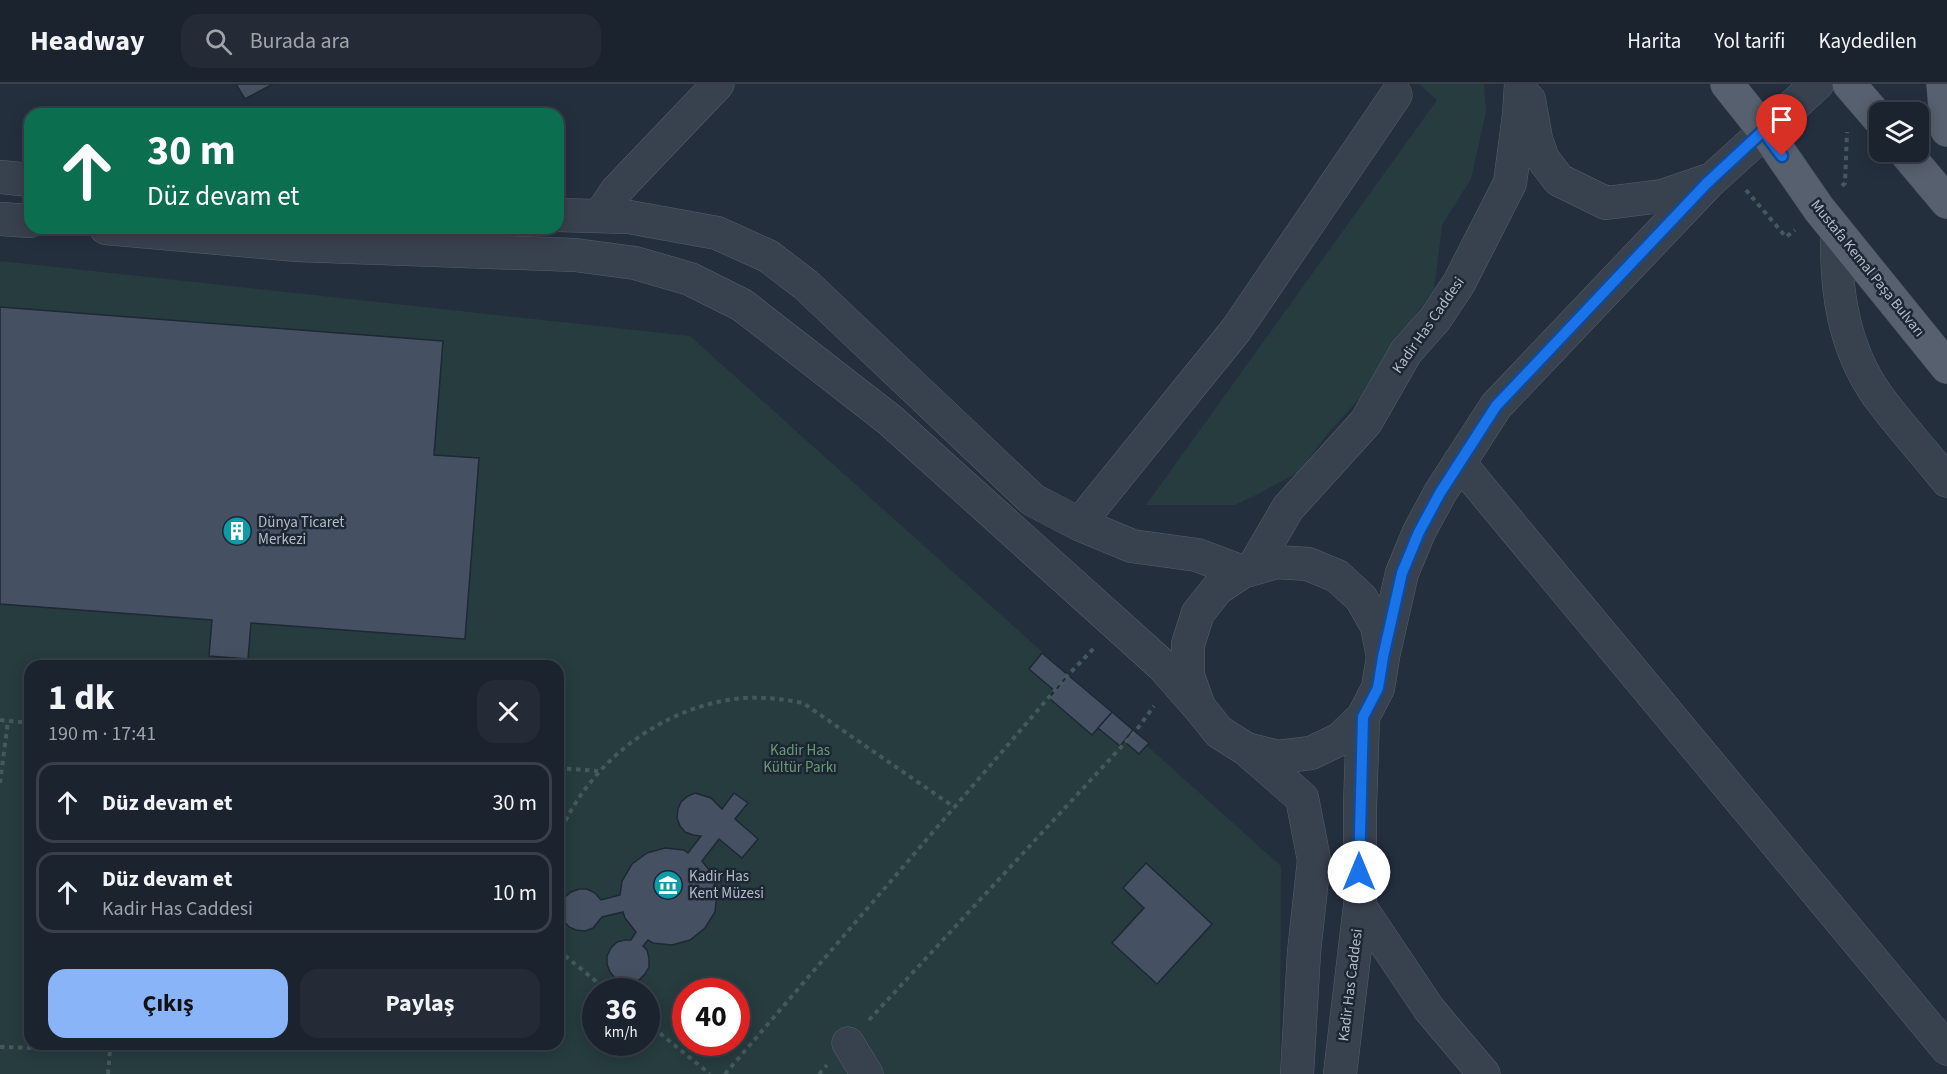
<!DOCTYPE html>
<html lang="tr">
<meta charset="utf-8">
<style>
:root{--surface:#1b232e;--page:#242b36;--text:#f1f3f6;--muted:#a0a4aa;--line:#39404a;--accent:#8ab4f8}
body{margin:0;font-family:"Source Sans 3",sans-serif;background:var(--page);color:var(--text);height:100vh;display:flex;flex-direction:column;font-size:22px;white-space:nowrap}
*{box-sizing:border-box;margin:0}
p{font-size:20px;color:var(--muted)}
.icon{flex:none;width:33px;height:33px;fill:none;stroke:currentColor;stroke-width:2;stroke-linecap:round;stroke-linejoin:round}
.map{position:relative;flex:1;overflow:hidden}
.sheet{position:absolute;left:24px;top:576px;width:540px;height:390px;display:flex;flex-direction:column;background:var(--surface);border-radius:18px;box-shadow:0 3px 15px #0003,0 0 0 2px var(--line)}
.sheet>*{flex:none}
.guide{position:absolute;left:24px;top:24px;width:540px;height:126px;border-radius:18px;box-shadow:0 3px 15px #0003,0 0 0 2px var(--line);background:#0b6e4f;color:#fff;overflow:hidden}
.buttons{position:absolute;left:1869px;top:18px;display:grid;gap:12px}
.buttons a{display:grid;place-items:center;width:60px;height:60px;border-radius:12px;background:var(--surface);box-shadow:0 3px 15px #0003,0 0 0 2px var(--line);font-size:30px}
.speed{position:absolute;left:582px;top:894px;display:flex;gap:12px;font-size:30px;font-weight:700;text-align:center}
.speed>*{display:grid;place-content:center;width:78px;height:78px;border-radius:50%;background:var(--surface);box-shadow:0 3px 15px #0003,0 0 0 2px var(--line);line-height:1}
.speed small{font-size:15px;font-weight:400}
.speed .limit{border:9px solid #d22;background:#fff;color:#111}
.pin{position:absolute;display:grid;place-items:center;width:51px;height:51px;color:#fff;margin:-62px -26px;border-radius:50% 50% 50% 0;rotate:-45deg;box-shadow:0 0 6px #0007}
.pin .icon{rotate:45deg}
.me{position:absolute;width:66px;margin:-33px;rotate:0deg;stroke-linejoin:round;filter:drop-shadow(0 0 4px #0008)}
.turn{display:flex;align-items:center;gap:21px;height:126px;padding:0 24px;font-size:27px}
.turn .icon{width:78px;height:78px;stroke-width:2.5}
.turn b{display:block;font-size:42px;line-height:51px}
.round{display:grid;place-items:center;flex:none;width:63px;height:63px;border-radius:18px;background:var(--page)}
.overview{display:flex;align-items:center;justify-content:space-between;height:102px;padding:0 24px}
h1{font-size:36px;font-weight:700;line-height:45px}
.button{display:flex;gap:12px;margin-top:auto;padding:12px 24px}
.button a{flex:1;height:69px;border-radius:18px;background:var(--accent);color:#111;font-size:24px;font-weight:700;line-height:69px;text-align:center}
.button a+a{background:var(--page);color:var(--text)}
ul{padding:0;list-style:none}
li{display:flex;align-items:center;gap:18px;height:81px;margin:0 12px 9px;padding:0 12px;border:3px solid var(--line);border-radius:18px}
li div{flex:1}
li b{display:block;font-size:22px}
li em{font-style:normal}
header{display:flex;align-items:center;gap:36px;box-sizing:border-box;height:84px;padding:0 30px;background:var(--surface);border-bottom:2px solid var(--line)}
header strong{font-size:28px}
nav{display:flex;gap:33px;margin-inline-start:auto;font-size:21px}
.search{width:420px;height:54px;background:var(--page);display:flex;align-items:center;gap:15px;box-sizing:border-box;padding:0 21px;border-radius:18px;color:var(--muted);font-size:22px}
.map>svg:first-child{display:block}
.green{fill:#263c3f;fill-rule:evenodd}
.building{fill:#455162;stroke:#1f2835;stroke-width:1.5}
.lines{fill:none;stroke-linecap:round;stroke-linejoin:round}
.minor-casing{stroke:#565f6c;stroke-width:33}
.tertiary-casing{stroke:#565f6c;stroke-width:34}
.primary-casing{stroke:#414a57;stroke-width:34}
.path{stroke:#44595c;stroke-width:4;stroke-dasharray:4.5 4.5;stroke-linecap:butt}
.minor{stroke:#38414e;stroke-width:32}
.tertiary{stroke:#38414e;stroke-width:33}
.primary{stroke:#56606e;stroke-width:33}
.route-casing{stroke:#114b97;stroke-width:15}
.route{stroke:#1a73e8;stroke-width:10}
.labels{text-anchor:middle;stroke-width:5;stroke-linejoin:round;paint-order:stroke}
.street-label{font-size:15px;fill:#b4bcc9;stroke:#1d2633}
.poi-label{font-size:15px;fill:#b4bcc9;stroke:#1d2633;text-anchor:start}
.park-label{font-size:15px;fill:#6b9a76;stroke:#1d2633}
</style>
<header>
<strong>Headway</strong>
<div class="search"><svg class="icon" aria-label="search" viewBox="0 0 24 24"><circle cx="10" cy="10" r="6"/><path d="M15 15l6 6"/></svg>Burada ara</div>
<nav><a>Harita</a><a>Yol tarifi</a><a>Kaydedilen</a></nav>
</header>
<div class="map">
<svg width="1947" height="990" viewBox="0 0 1947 990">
<rect width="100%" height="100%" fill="#242f3e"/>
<path class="green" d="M 1419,0 L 1484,0 L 1486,28 L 1471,95 L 1442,141 L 1434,205 L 1398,255 L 1367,306 L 1328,349 L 1299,388 L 1260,409 L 1235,421 L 1146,421 L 1437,16 Z
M 0,177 L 690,252 L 1281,782 L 1280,990 L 0,990 ZM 30,582 L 558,582 L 558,960 L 30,960 ZM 596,908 L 646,908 L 646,958 L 596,958 ZM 686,908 L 736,908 L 736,958 L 686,958 Z"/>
<path class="building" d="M 236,0 L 273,0 L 245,15 Z
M 0,223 L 443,257 L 434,371 L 479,374 L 465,555 L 251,539 L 248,575 L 209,572 L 212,536 L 0,520 Z
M 1042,569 L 1068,591 L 1055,607 L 1029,585 Z
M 1068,591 L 1112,628 L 1092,651 L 1049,614 Z
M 1112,628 L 1133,646 L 1120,662 L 1098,644 Z
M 1133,646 L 1149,659 L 1139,670 L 1124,657 Z
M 695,709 L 711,714 L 722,725 L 734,709 L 748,719 L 735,735 L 758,755 L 742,774 L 719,755 L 702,777 L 712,790 L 717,809 L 715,828 L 705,844 L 690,856 L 672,861 L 653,859 L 648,856 L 643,862 L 647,866 L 649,874 L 649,883 L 645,890 L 639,896 L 623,898 L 615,894 L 610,888 L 607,880 L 607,872 L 611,864 L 617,858 L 625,856 L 631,856 L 636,848 L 625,834 L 623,828 L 602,833 L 593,844 L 585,847 L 576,846 L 569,843 L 563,836 L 561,829 L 561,820 L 565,813 L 571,808 L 579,805 L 587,805 L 595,809 L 601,816 L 620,811 L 622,797 L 632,780 L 647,769 L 665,764 L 684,766 L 688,769 L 701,752 L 693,751 L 685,748 L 680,742 L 677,734 L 678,725 L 681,718 L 688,712 Z
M 1146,779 L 1212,840 L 1157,900 L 1112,859 L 1144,824 L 1123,804 Z"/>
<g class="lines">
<g class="minor-casing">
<path id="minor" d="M 600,131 L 616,107 L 718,0
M 1837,148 C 1835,205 1843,262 1877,311 C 1899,341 1924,368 1947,397
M 1459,378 L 1947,965
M 1079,440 L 1236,246 L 1396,11
M 1360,822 L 1429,925 L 1484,990
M 848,959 L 867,990"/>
</g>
<g class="tertiary-casing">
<path id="tertiary" d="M 1529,16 L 1536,55 L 1543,75 L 1559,96 L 1606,119 L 1662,112 L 1706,97
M 0,93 L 30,96
M 558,131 L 629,133 L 717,149 L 768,172 L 806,201 L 1033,416 L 1079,440 L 1132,462 L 1197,471 L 1242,488
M 0,135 L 30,137
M 106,144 L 297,161 L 575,171 L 635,179 L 690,195 L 742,221 L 890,336 L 1163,582 L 1199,623
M 1253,484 L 1288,424 L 1366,338 L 1406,268 L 1435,235 L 1459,199 L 1510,99 L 1519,31 L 1521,0
M 1384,568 L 1402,489 L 1419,448 L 1440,409 L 1496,322 L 1708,99 L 1817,0
M 1246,665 L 1278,673 L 1311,669 L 1340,655 L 1363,633 L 1378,604 L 1383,573 L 1377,542 L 1361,514 L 1337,492 L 1308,480 L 1276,478 L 1242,488 L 1218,504 L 1198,529 L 1188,560 L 1188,592 L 1199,623 L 1219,648 L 1246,665 L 1302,714 L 1314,776 L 1304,868 L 1297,990
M 1340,990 L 1360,822 L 1360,723 L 1363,633"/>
</g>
<g class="primary-casing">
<path id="primary" d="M 1727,0 L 1770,54 L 1819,125 L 1947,283
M 1849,0 L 1880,36
M 1943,0 L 1947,46
M 1905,68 L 1947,118"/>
</g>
<path class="path" d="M 1842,102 L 1845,99 L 1847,48
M 1746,106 L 1786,153 L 1795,146
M 0,636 L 30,639
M 558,684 L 598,687
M 0,699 L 8,637
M 558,753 C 588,679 662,621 744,614 C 764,613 783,615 803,619 L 954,723
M 558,866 L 609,908
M 869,936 L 1135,648 L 1154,622
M 646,938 L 710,990
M 0,963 L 110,966
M 108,990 L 110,966 L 117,960
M 725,990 L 1068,591 L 1094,564
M 819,990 L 827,981"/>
<use href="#minor" class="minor"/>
<use href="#tertiary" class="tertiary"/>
<use href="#primary" class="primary"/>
</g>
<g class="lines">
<g class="route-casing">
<path id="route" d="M 1359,788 L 1363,633 L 1378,604 L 1383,573 L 1402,489 L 1419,448 L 1440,409 L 1496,322 L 1707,99 L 1763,47 L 1782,72"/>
</g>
<use href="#route" class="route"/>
</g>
<defs>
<g id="building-disc" transform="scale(1.5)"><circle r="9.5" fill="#0f9aa8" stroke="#1d2633"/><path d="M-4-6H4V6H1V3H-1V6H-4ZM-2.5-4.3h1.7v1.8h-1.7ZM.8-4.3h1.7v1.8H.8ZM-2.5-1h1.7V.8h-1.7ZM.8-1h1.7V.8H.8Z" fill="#fff"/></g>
<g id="museum-disc" transform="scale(1.5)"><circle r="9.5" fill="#0f9aa8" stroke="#1d2633"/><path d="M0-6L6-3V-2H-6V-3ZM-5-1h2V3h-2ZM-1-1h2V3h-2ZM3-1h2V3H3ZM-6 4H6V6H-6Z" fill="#fff"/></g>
</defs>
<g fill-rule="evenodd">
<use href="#building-disc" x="237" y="447"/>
<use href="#museum-disc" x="668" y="801"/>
</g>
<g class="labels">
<g class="street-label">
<text transform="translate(1868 184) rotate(51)" y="5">Mustafa Kemal Paşa Bulvarı</text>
<text transform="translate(1428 241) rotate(-55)" y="5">Kadir Has Caddesi</text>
<text transform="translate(1350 901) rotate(-83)" y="5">Kadir Has Caddesi</text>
</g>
<g class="poi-label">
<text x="258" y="443">Dünya Ticaret<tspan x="258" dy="17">Merkezi</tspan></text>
<text x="689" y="797">Kadir Has<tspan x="689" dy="17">Kent Müzesi</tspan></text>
</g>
<g class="park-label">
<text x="800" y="671">Kadir Has<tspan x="800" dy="17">Kültür Parkı</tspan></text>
</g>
</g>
</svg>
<div class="buttons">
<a><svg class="icon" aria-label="layers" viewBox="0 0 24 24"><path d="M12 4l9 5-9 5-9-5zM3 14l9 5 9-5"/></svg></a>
</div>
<div class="speed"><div>36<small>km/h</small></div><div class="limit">40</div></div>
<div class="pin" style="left:1782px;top:72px;background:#d93025"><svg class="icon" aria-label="arrive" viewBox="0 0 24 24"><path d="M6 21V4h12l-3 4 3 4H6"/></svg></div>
<svg class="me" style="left:1359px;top:788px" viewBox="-20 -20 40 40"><circle r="19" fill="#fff"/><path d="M0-13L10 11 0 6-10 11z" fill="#1a73e8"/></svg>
<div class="guide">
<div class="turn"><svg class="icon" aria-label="ahead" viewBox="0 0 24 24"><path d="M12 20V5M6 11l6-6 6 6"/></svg><div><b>30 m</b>Düz devam et</div></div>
</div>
<section class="sheet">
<div class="overview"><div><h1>1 dk</h1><p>190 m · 17:41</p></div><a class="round"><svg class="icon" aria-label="close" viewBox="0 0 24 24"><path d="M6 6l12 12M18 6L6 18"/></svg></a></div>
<ul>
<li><svg class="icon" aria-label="ahead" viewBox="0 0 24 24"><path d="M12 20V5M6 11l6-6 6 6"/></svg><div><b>Düz devam et</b></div><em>30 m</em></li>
<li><svg class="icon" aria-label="ahead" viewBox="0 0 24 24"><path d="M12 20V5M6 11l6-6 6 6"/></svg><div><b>Düz devam et</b><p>Kadir Has Caddesi</p></div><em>10 m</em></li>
</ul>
<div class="button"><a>Çıkış</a><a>Paylaş</a></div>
</section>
</div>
